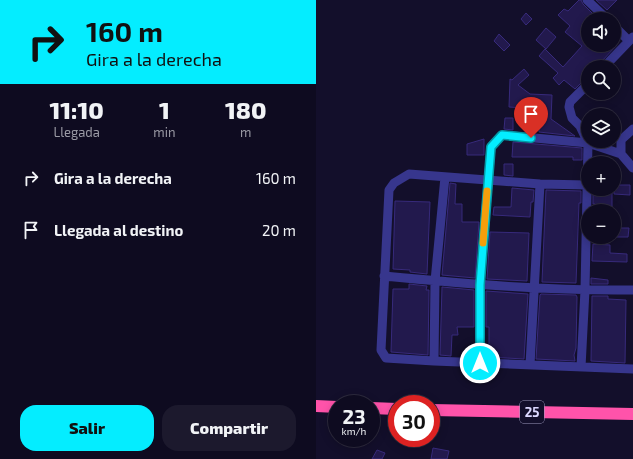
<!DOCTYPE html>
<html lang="es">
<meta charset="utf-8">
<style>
:root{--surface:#0e0b20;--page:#1c192d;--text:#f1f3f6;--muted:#9b9ba5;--line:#2e2b3e;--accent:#04edff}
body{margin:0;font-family:"Exo 2",sans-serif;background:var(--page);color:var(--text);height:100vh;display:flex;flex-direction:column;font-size:15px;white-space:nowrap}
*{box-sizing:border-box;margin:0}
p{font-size:13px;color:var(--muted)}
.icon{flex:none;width:22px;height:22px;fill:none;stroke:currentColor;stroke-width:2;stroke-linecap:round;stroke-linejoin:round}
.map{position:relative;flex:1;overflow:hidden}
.panel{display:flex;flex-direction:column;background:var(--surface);width:316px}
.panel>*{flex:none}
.banner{background:#04edff;color:#111;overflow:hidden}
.controls{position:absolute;left:265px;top:12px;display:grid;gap:8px}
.controls a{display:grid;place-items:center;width:40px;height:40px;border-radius:50%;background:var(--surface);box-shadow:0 2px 10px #0003,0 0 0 1px var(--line);font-size:20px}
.speed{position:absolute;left:12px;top:395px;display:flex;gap:8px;font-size:20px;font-weight:700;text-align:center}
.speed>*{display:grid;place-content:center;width:52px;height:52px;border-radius:50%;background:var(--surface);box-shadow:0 2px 10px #0003,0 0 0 1px var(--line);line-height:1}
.speed small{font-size:10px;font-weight:400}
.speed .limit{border:6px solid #d22;background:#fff;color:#111}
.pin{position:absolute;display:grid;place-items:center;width:34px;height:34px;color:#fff;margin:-41px -17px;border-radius:50% 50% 50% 0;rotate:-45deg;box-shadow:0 0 4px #0007}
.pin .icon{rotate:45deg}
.me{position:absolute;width:44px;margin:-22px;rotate:0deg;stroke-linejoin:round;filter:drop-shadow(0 0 3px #0008)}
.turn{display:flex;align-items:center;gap:14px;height:84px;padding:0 20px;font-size:18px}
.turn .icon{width:52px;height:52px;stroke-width:2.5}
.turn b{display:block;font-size:28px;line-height:34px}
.eta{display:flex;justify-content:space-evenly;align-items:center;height:68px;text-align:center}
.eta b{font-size:24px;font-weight:800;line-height:28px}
.cta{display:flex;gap:8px;margin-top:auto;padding:8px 20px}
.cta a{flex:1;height:46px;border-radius:16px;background:var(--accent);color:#111;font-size:16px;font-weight:800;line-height:46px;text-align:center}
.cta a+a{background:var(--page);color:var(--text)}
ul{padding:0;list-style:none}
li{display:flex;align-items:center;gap:12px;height:52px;padding:0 20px}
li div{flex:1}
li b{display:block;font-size:15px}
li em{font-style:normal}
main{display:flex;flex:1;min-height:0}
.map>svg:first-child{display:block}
.building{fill:#22194d;stroke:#372a7b}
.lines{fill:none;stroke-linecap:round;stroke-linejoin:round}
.street{stroke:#37368d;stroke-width:9}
.highway{stroke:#ff53aa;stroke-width:12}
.route-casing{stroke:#039aa6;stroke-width:10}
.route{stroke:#04edff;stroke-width:7}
.slow{stroke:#f59e0b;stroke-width:7}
.labels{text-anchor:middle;stroke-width:4;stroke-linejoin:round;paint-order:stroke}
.shield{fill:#130f2b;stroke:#a09cbf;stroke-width:1}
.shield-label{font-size:13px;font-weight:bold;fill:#dcd8ff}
</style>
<main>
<section class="panel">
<div class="banner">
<div class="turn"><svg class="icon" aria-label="right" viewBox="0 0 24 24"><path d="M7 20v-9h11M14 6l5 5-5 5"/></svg><div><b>160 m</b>Gira a la derecha</div></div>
</div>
<div class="eta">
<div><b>11:10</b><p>Llegada</p></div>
<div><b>1</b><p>min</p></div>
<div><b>180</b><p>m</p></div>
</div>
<ul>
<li><svg class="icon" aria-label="right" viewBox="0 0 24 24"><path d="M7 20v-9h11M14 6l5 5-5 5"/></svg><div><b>Gira a la derecha</b></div><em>160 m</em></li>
<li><svg class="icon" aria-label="arrive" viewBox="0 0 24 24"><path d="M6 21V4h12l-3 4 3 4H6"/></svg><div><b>Llegada al destino</b></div><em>20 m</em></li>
</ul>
<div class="cta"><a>Salir</a><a>Compartir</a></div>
</section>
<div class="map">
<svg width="317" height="459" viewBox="0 0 317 459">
<rect width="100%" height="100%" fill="#130f2b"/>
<path class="building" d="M 263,0 L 265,0 L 267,4 L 279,16 L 276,19 L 272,19 L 272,45 L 301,45 L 284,63 L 282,67 L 272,67 L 272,78 L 268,80 L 259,89 L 248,80 L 243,85 L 237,78 L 242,73 L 223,56 L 229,49 L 247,67 L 266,46 L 249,32 L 254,26 L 242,15 L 248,9 L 252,11 Z
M 280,0 L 301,0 L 291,10 Z
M 210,13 L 216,19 L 210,25 L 205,19 Z
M 230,28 L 240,37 L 230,49 L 220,40 Z
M 183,34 L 194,45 L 188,51 L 178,41 Z
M 208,69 L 213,75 L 202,85 L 214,94 L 236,95 L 235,119 L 259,136 L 223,132 L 223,109 L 193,107 L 194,79 L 196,80 Z
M 189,118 L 197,118 L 197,130 L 188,129 Z
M 168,139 L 168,155 L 151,155 L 151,144 Z
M 197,142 L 266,148 L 266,160 L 257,160 L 257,157 L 196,157 Z
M 188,164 L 197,164 L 197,176 L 188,175 Z
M 134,183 L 140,184 L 139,204 L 146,204 L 146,222 L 163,222 L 159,278 L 126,275 Z
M 298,185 L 314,185 L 314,195 L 298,194 Z
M 196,188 L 218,190 L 217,202 L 215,202 L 214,217 L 177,215 L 178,207 L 195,207 Z
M 277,189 L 296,189 L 296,211 L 278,211 L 279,204 L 277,204 Z
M 230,190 L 265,191 L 265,203 L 263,203 L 260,283 L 226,282 Z
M 79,201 L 114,202 L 111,274 L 94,272 L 94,270 L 77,269 Z
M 298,228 L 313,228 L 312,237 L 298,237 Z
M 174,232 L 213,233 L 211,281 L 171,279 Z
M 277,244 L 294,245 L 294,253 L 311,254 L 311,262 L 276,261 Z
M 275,278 L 292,280 L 292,284 L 275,284 Z
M 93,284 L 111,286 L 110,290 L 113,290 L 112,355 L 75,352 L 77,289 L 93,289 Z
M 126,287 L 158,290 L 158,327 L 141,327 L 142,335 L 136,335 L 135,356 L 124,355 Z
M 170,291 L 212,294 L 208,359 L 173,357 L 173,327 L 170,327 Z
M 225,294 L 260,295 L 261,297 L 260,348 L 258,355 L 259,361 L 220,359 L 224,295 Z
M 276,296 L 292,296 L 292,299 L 310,300 L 309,363 L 275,361 Z
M 117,448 L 133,451 L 131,459 L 115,459 Z
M 61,450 L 69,453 L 66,459 L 56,459 Z"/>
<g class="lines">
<path class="street" d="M 271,0 L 291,19
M 298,26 L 313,41
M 288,67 L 317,37
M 317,129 L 305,140 L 305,154 L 317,168
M 271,185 L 224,184 L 93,174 L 78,183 L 73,190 L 65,350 L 70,358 L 118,361 L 317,369
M 68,276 C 151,284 234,291 317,290
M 118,361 L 119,281 L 129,177
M 164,363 L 164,285 L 175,147 L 186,135 L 272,143 L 305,154
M 214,365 L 224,184
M 265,367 L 269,290 L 272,143 L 264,126 L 256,118 L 253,107 L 254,102 L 272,84"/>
<path class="highway" d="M 0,406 L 21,407
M 55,408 L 81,409
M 115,410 L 317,414"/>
</g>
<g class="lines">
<g class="route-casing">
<path id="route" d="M 164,363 L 164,285 L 175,147 L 186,135 L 215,138"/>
</g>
<use href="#route" class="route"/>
<path class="slow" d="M 167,243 L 171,191"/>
</g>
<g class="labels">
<rect class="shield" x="204" y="401" width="24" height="22" rx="3"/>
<g class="shield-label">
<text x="216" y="417">25</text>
</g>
</g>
</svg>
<div class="controls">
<a><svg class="icon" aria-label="sound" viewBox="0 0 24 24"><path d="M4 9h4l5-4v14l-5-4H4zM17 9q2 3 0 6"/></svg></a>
<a><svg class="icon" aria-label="search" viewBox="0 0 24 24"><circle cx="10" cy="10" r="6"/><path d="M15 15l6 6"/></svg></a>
<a><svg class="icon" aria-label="layers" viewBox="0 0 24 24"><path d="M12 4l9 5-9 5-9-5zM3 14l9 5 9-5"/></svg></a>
<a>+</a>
<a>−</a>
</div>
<div class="speed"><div>23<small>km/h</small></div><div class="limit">30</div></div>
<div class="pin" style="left:215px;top:138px;background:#d93025"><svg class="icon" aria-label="arrive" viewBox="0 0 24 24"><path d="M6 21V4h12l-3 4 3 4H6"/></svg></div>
<svg class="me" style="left:164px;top:363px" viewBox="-20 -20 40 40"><circle r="17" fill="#04edff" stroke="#fff" stroke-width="3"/><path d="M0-11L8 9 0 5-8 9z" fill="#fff"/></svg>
</div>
</main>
